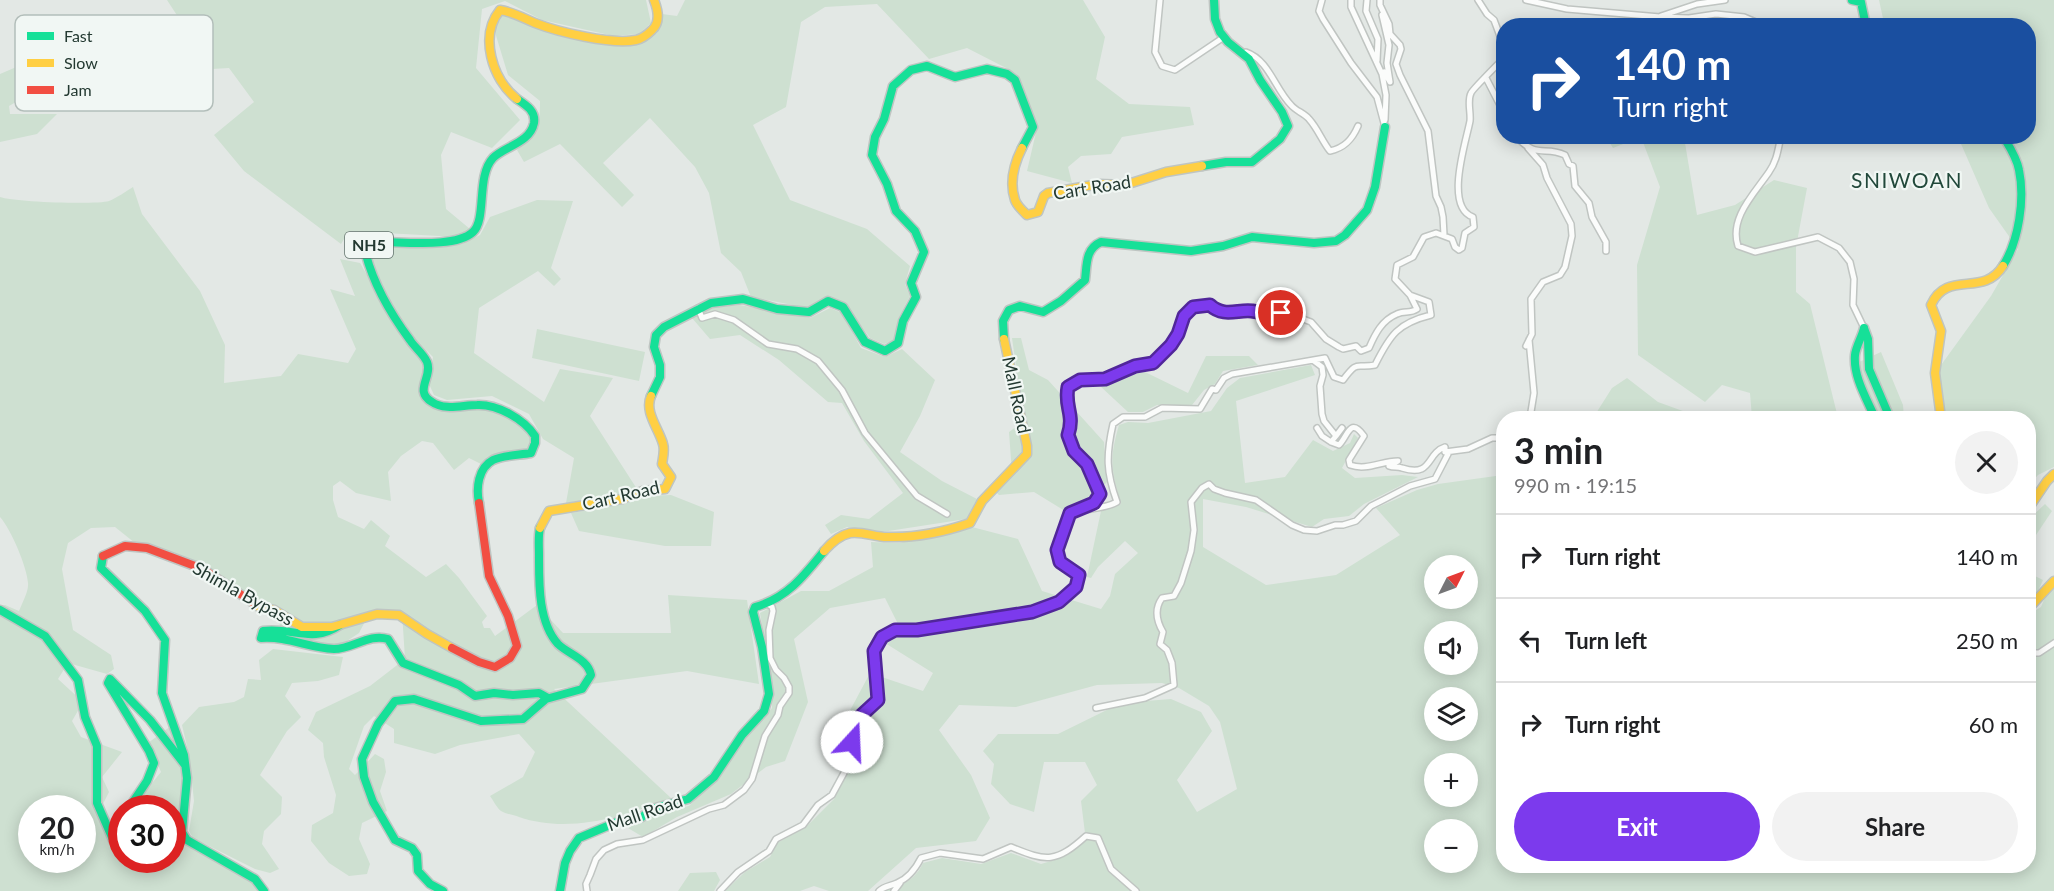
<!DOCTYPE html>
<meta charset="utf-8">
<style>
:root{--surface:#fff;--page:#f2f2f2;--text:#202124;--muted:#757577;--line:#e0e0e0;--accent:#7c3aed}
body{margin:0;font-family:Lato,sans-serif;background:var(--page);color:var(--text);height:100vh;display:flex;flex-direction:column;font-size:22px;white-space:nowrap}
*{box-sizing:border-box;margin:0}
p{font-size:20px;color:var(--muted)}
.icon{flex:none;width:33px;height:33px;fill:none;stroke:currentColor;stroke-width:2;stroke-linecap:round;stroke-linejoin:round}
.map{position:relative;flex:1;overflow:hidden}
.details{position:absolute;left:1496px;top:411px;width:540px;height:462px;display:flex;flex-direction:column;background:var(--surface);border-radius:24px;box-shadow:0 3px 15px #0003}
.details>*{flex:none}
.top-card{position:absolute;left:1496px;top:18px;width:540px;height:126px;border-radius:24px;box-shadow:0 3px 15px #0003;background:#1a4fa0;color:#fff;overflow:hidden}
.needle{width:39px;rotate:48deg}
.controls{position:absolute;left:1424px;top:555px;display:grid;gap:12px}
.controls a{display:grid;place-items:center;width:54px;height:54px;border-radius:50%;background:var(--surface);box-shadow:0 3px 15px #0003;font-size:30px}
.speed{position:absolute;left:18px;top:795px;display:flex;gap:12px;font-size:30px;font-weight:700;text-align:center}
.speed>*{display:grid;place-content:center;width:78px;height:78px;border-radius:50%;background:var(--surface);box-shadow:0 3px 15px #0003;line-height:1}
.speed small{font-size:15px;font-weight:400}
.speed .limit{border:9px solid #d22;background:#fff;color:#111}
.pin{position:absolute;display:grid;place-items:center;width:51px;height:51px;color:#fff;margin:-26px;border:3px solid #fff;border-radius:50%;box-shadow:0 2px 6px #0007}
.me{position:absolute;width:66px;margin:-33px;rotate:20deg;stroke-linejoin:round;filter:drop-shadow(0 0 4px #0008)}
.turn{display:flex;align-items:center;gap:21px;height:126px;padding:0 18px;font-size:27px}
.turn .icon{width:78px;height:78px;stroke-width:2.5}
.turn b{display:block;font-size:42px;line-height:51px}
.round{display:grid;place-items:center;flex:none;width:63px;height:63px;border-radius:32px;background:var(--page)}
.headline{display:flex;align-items:center;justify-content:space-between;height:102px;padding:0 18px}
h1{font-size:36px;font-weight:700;line-height:45px}
.cta{display:flex;gap:12px;margin-top:auto;padding:12px 18px}
.cta a{flex:1;height:69px;border-radius:36px;background:var(--accent);color:#fff;font-size:24px;font-weight:700;line-height:69px;text-align:center}
.cta a+a{background:var(--page);color:var(--text)}
ul{padding:0;list-style:none}
li{display:flex;align-items:center;gap:18px;height:84px;padding:0 18px;border-top:2px solid var(--line)}
li div{flex:1}
li b{display:block;font-size:22px}
li em{font-style:normal}
.map>svg:first-child{display:block}
.green{fill:#cee0d1;fill-rule:evenodd}
.lines{fill:none;stroke-linecap:round;stroke-linejoin:round}
.street-casing{stroke:#c0c5c2;stroke-width:8}
.fast-casing{stroke:#bfc5c2;stroke-width:11}
.slow-casing{stroke:#bfc5c2;stroke-width:11}
.jam-casing{stroke:#bfc5c2;stroke-width:11}
.street{stroke:#fbfcfb;stroke-width:5}
.fast{stroke:#16e098;stroke-width:8}
.slow{stroke:#ffcf43;stroke-width:8}
.jam{stroke:#f24e42;stroke-width:8}
.route-casing{stroke:#51269a;stroke-width:15}
.route{stroke:#7c3aed;stroke-width:10}
.labels{text-anchor:middle;stroke-width:4.5;stroke-linejoin:round;paint-order:stroke}
.shield{fill:#f1f7f4;stroke:#61726c;stroke-width:1.5}
.shield-label{font-size:16px;font-weight:bold;fill:#233931}
.street-label{font-size:18px;fill:#233931;stroke:#f1f7f4}
.quarter-label{font-size:21px;letter-spacing:1.5px;fill:#22493b;stroke:#f1f7f4}
.key{fill:#f1f7f4;stroke:#b3beba;stroke-width:1.5}
.key-label{font-size:16px;fill:#233931}
</style>
<div class="map">
<svg width="2054" height="891" viewBox="0 0 2054 891">
<rect width="100%" height="100%" fill="#e3e8e5"/>
<path class="green" d="M 167,0 L 646,0 L 651,23 L 639,34 L 614,36 L 542,20 L 505,1 L 482,9 L 476,68 L 520,120 L 492,148 L 451,132 L 441,155 L 446,209 L 470,229 L 457,237 L 349,231 L 341,244 L 244,171 L 214,135 L 254,102 L 229,68 L 212,69 Z
M 685,0 L 1083,0 L 1105,37 L 1096,79 L 1129,104 L 1190,107 L 1194,125 L 1122,137 L 1111,154 L 1081,156 L 1068,167 L 1072,183 L 1027,171 L 1037,128 L 1019,80 L 1010,70 L 967,48 L 929,59 L 877,4 L 825,7 L 801,22 L 786,107 L 753,125 L 790,200 L 867,229 L 910,266 L 905,284 L 910,296 L 898,319 L 894,341 L 884,344 L 870,338 L 846,305 L 829,297 L 808,308 L 751,297 L 741,272 L 721,253 L 709,193 L 695,167 L 650,118 L 603,163 L 634,195 L 622,207 L 560,144 L 524,162 L 517,150 C 538,132 540,129 540,101 L 508,75 L 494,29 L 503,14 L 545,30 L 641,41 L 662,14 L 677,16 Z
M 1879,0 L 2054,0 L 2054,467 L 2038,475 L 2028,486 L 2028,418 L 1947,418 L 1936,372 L 1991,296 L 2018,249 L 1989,208 L 1958,137 L 2028,136 L 2028,26 L 1889,25 L 1884,23 Z
M 28,62 L 51,64 L 56,79 L 9,106 L 10,114 L 57,114 L 37,134 L 0,142 L 0,74 Z
M 1606,137 L 1684,137 L 1697,215 L 1735,205 L 1774,180 L 1807,188 L 1796,247 L 1796,292 L 1810,304 L 1838,418 L 1752,418 L 1750,393 L 1722,385 L 1705,402 L 1638,355 L 1637,265 L 1660,187 L 1641,137 L 1613,148 Z
M 133,187 L 142,214 L 200,291 L 225,345 L 224,383 L 281,376 L 298,354 L 348,363 L 356,349 L 330,289 L 355,296 L 340,259 L 360,263 L 409,346 L 427,367 L 424,379 L 431,405 L 482,407 L 515,421 L 533,438 L 529,452 L 481,464 L 469,458 L 454,470 L 433,443 L 422,441 L 401,456 L 388,472 L 391,501 L 356,493 L 340,481 L 333,486 L 333,500 L 338,517 L 364,529 L 371,520 L 390,536 L 385,546 L 426,577 L 446,564 L 459,578 L 487,616 L 482,622 L 484,628 L 490,628 L 495,636 L 537,605 L 563,633 L 671,633 L 668,595 L 747,600 L 759,684 L 687,671 L 554,689 L 671,798 C 625,817 568,834 519,817 C 514,815 506,814 501,811 C 497,808 493,800 490,796 L 523,777 L 535,752 L 519,734 L 460,745 L 435,754 L 394,743 L 394,729 L 374,716 L 364,726 L 349,769 L 355,775 L 375,754 L 384,759 L 386,772 L 380,791 L 387,811 L 362,823 L 359,839 L 370,864 L 367,874 L 349,876 L 329,863 L 311,841 L 312,825 L 333,813 L 336,795 L 324,757 L 323,743 L 308,730 L 316,712 L 370,686 L 405,659 L 402,612 L 370,612 L 359,633 L 338,647 L 283,634 L 274,609 L 259,606 L 204,568 L 135,543 L 115,527 L 91,528 L 68,543 L 62,569 L 73,630 L 111,655 L 114,669 L 107,674 L 68,663 L 58,679 L 83,702 L 72,721 L 81,737 L 122,752 L 102,777 L 109,792 L 101,808 L 121,854 L 122,860 L 124,860 L 126,865 L 133,860 L 172,860 L 172,808 L 132,808 L 161,772 L 148,743 L 171,726 L 183,755 L 181,833 L 255,880 L 262,891 L 0,891 L 0,606 L 5,605 L 19,611 C 22,603 29,591 28,583 C 27,567 11,529 0,517 L 0,197 C 13,202 96,205 109,201 C 117,198 126,191 133,187 ZM 32,808 L 82,808 L 82,860 L 32,860 Z
M 537,200 L 573,201 L 551,268 L 561,279 L 554,286 L 538,271 L 479,308 L 474,353 L 544,402 L 560,369 L 613,378 L 590,416 L 637,489 L 620,494 L 566,503 L 574,458 L 543,439 L 529,414 L 492,396 L 447,400 L 434,395 L 429,384 L 433,357 C 427,350 418,344 412,337 C 399,323 370,269 371,251 L 379,246 L 462,244 L 480,235 L 490,217 Z
M 740,305 L 810,318 L 830,308 L 842,313 L 861,348 L 885,357 L 902,349 L 935,380 L 920,416 L 900,452 L 942,481 L 977,499 L 966,519 L 882,532 L 847,527 L 831,534 L 825,525 L 841,515 L 869,519 L 903,493 L 864,441 L 842,403 L 828,402 L 779,360 L 740,335 L 710,339 L 692,318 L 709,308 Z
M 537,329 L 645,352 L 639,381 L 532,358 Z
M 1012,338 L 1021,338 L 1029,370 L 1048,380 L 1104,442 L 1107,482 L 1096,493 L 1065,511 L 1034,492 L 999,495 L 996,492 L 1012,473 L 1009,432 L 1024,421 Z
M 1881,352 L 1903,405 L 1904,418 L 1881,418 L 1861,388 L 1857,363 Z
M 1206,356 L 1249,356 L 1258,365 L 1223,371 L 1215,384 L 1204,390 L 1192,405 L 1157,405 L 1143,412 L 1128,412 L 1100,386 L 1143,371 L 1188,393 Z
M 1311,365 L 1315,375 L 1236,401 L 1245,483 L 1285,477 L 1313,440 L 1333,451 L 1350,443 L 1354,434 L 1358,438 L 1342,468 L 1355,478 L 1402,475 L 1418,477 L 1364,504 L 1349,516 L 1324,519 L 1312,527 L 1246,507 L 1203,499 L 1203,547 L 1266,585 L 1336,575 L 1400,535 L 1376,508 L 1417,490 L 1438,484 L 1503,475 L 1503,866 L 2028,866 L 2028,615 L 2041,607 L 2054,576 L 2054,891 L 884,891 C 902,886 915,880 923,863 L 942,858 L 981,864 L 1011,853 L 1041,864 L 1061,858 L 1086,841 L 1081,801 L 1097,785 L 1085,762 L 1044,762 L 1034,812 L 1010,804 L 991,784 L 994,764 L 983,751 L 998,734 L 1058,734 L 1121,703 L 1171,699 L 1201,712 L 1212,731 L 1177,780 L 1197,812 L 1237,789 L 1220,722 L 1209,706 L 1179,688 L 1162,683 L 1097,685 L 1016,707 L 959,705 L 939,730 L 971,775 L 990,818 L 976,841 L 916,848 L 868,891 L 829,891 L 814,886 L 800,891 L 725,891 L 745,872 L 770,857 L 777,843 L 806,827 L 834,799 L 854,762 L 846,718 L 870,673 L 923,691 L 933,673 L 885,643 L 897,622 L 885,598 L 830,608 L 794,639 L 808,702 L 785,761 L 766,767 L 731,794 L 677,817 L 643,837 L 628,828 L 654,814 L 689,806 L 710,786 L 736,750 L 772,708 L 771,683 L 760,613 L 801,591 L 829,591 L 873,567 L 871,542 L 900,543 L 972,527 L 1018,539 L 1042,591 L 1101,609 L 1110,596 L 1115,574 L 1138,553 L 1125,541 L 1098,567 L 1091,578 L 1087,577 L 1101,511 L 1121,504 C 1111,470 1109,459 1119,425 L 1128,422 L 1148,423 L 1211,411 L 1227,388 L 1240,378 ZM 1434,566 L 1467,566 L 1467,598 L 1434,598 ZM 1434,632 L 1467,632 L 1467,664 L 1434,664 ZM 1434,698 L 1467,698 L 1467,730 L 1434,730 ZM 1434,764 L 1467,764 L 1467,796 L 1434,796 ZM 1434,830 L 1467,830 L 1467,862 L 1434,862 Z
M 1627,378 L 1658,402 L 1702,418 L 1593,418 L 1612,388 Z
M 671,495 L 714,512 L 711,546 L 665,546 L 579,531 L 571,513 L 625,504 L 644,496 Z
M 2045,504 L 2052,511 L 2032,541 L 2033,575 L 2043,580 L 2033,602 L 2028,604 L 2028,520 Z
M 273,649 L 343,657 L 339,675 L 318,681 L 292,683 L 285,696 L 301,717 L 287,731 L 260,775 L 282,797 L 281,814 L 264,831 L 262,844 L 279,869 L 270,873 L 255,869 L 193,838 L 189,831 L 194,801 L 189,755 L 182,725 L 199,707 L 234,702 L 244,697 L 248,679 L 261,680 L 259,660 Z
M 716,872 L 720,880 L 714,891 L 678,891 L 690,873 Z"/>
<g class="lines">
<g class="street-casing">
<path id="street" d="M 1160,0 L 1155,52 L 1162,66 L 1175,70 L 1224,37
M 1322,0 L 1319,11 L 1323,19 L 1351,63 L 1377,97 L 1385,127
M 1351,0 L 1351,7 L 1382,74 L 1386,95 L 1385,120
M 1367,0 L 1366,11 L 1378,39 L 1377,61
M 1380,0 L 1380,5 L 1389,24 L 1390,34 L 1400,45 L 1401,49 L 1396,64 L 1400,75 L 1428,131 L 1436,196 L 1441,207 L 1443,217 L 1444,235
M 1478,0 L 1487,14 L 1494,20 L 1500,36 L 1503,36
M 1526,0 L 1567,9 L 1660,17 L 1689,18 L 1716,14 L 1744,17 L 1765,26
M 1382,15 L 1389,45 L 1387,63 L 1390,82 L 1384,72
M 1661,16 L 1697,4 L 1725,0
M 1246,52 C 1269,60 1275,89 1291,105 C 1296,111 1304,113 1309,119 C 1318,129 1322,141 1330,151 C 1344,148 1352,140 1358,126
M 1486,78 L 1503,111
M 1516,136 C 1537,160 1544,145 1565,155 L 1569,164 L 1573,166 L 1575,186 L 1589,203 L 1592,217 L 1606,242 L 1606,251
M 1781,136 C 1778,149 1777,161 1769,172 C 1754,194 1729,218 1738,246 L 1755,252 L 1818,237 L 1839,248 L 1850,262 L 1854,279 L 1853,305 L 1864,328
M 1410,295 L 1395,279 L 1397,265 L 1413,257 L 1424,237 L 1436,233 L 1452,239 L 1455,247 L 1459,250 L 1462,248 L 1465,233 L 1474,227 L 1473,217 C 1444,207 1466,142 1470,121 C 1471,112 1467,101 1471,93 C 1472,90 1498,64 1503,59
M 698,308 L 702,318 L 715,314 L 734,320 L 768,344 L 797,349 L 818,361 L 842,390 L 865,433 L 917,496 L 947,514
M 1529,340 L 1534,393 L 1530,418
M 1526,346 L 1532,334 L 1531,299 L 1543,282 L 1560,275 L 1565,267 L 1572,236 L 1571,224 L 1547,178 L 1543,165 L 1528,148
M 1314,361 L 1322,367 L 1323,375 L 1320,386 L 1322,414 L 1324,421 L 1336,436 L 1331,442 L 1339,445 C 1348,436 1350,416 1364,436 L 1349,460 L 1350,465 C 1367,471 1381,461 1398,461 L 1389,466 C 1394,468 1397,466 1402,468 C 1433,478 1426,453 1445,447 L 1445,452 L 1468,449 L 1492,438 L 1503,438
M 1317,428 L 1322,436 L 1331,442
M 1336,436 L 1342,428
M 2028,653 L 2039,653 L 2054,643
M 1096,708 L 1145,698 L 1174,685 L 1172,663 L 1167,650 L 1160,644 L 1163,632 C 1156,620 1154,609 1162,598 L 1174,596 L 1181,583 L 1191,551 L 1194,530 L 1191,502 L 1202,488 L 1209,484 L 1214,489 L 1225,493 L 1256,500 L 1292,525 L 1304,530 L 1317,531 L 1335,525 L 1343,525 L 1356,521 L 1371,506 L 1381,501 L 1410,486 L 1435,479 L 1448,454 L 1445,452
M 587,891 L 586,884 L 590,875 L 596,859 L 604,850 L 617,844 L 643,840 L 709,809 L 724,805 L 744,790 L 752,779 L 765,736 L 778,715 L 780,706 L 789,693 L 789,687 L 784,678 L 776,670 L 770,658 L 769,630 L 773,611 L 772,607 L 768,604
M 720,891 L 738,872 L 769,851 L 776,839 L 803,825 L 818,805 L 832,795 L 851,760 L 852,724 L 878,700 L 874,652 L 882,637 L 895,630 L 917,630 L 1033,612 L 1059,601 L 1076,587 L 1079,575 L 1060,562 L 1057,550 L 1070,513 C 1085,508 1103,510 1117,502 C 1106,472 1106,455 1113,424 L 1123,417 L 1145,417 L 1162,408 L 1200,409 L 1212,389 L 1216,390 L 1224,378 L 1232,374 L 1325,358 L 1334,377 L 1343,380 C 1359,359 1355,369 1375,365 C 1390,335 1398,323 1431,315 L 1429,302 L 1410,295 L 1417,309 C 1410,314 1404,310 1397,314 C 1382,320 1375,334 1369,348 L 1361,351 L 1356,346 L 1343,349 L 1339,347 L 1326,339 L 1311,322 L 1287,313 L 1268,314 L 1251,311 L 1230,313 L 1214,309 L 1211,305 L 1193,307 L 1187,313 L 1178,334 L 1171,345 L 1153,363 L 1135,366 L 1105,379 L 1080,380 L 1068,387 C 1064,407 1076,414 1067,435 L 1074,451 L 1087,464 L 1100,494 L 1094,503 L 1078,510
M 879,891 C 884,886 891,886 897,883 C 909,878 916,868 921,858 L 940,853 L 983,859 L 1011,847 C 1047,862 1056,863 1086,836 L 1098,838 L 1111,869 L 1136,891
M 894,891 L 900,883"/>
</g>
<g class="fast-casing">
<path id="fast" d="M 1852,0 L 1861,2 L 1866,26
M 1202,166 L 1226,162 L 1252,162 L 1280,139 L 1288,126 L 1282,112 L 1260,80 L 1249,59 L 1228,42 L 1220,32 L 1215,19 L 1214,0
M 2003,266 C 2019,240 2025,199 2019,170 C 2017,158 2009,146 2003,136
M 1864,328 L 1868,339 L 1869,369 L 1890,418
M 1864,328 C 1862,337 1856,346 1855,355 C 1853,377 1867,399 1875,418
M 1004,339 L 1003,321 L 1009,310 L 1020,306 L 1043,312 L 1061,301 L 1085,280 C 1087,265 1085,249 1101,242 L 1191,251 L 1223,246 L 1252,237 L 1314,243 L 1336,241 L 1345,235 L 1367,210 L 1375,187 L 1385,127
M 651,396 L 660,377 L 660,365 L 654,347 L 656,335 L 664,327 L 711,303 L 743,299 L 777,309 L 809,312 L 828,301 L 843,307 L 865,342 L 885,351 L 898,343 L 903,321 L 916,297 L 911,283 L 924,252 L 915,231 L 896,211 L 887,184 L 872,155 L 875,137 L 884,119 L 893,86 L 911,70 L 927,66 L 955,77 L 987,69 L 1007,74 L 1015,80 L 1033,127 L 1022,148
M 479,503 C 476,488 478,468 493,460 C 503,455 520,455 531,453 L 535,443 L 535,436 C 524,419 497,404 477,405 C 462,405 445,411 432,402 C 413,391 433,377 427,362 C 423,353 415,348 410,340 C 390,313 373,284 365,251 L 374,242 C 398,241 455,249 473,232 C 487,219 476,176 493,158 C 505,146 530,143 534,123 C 536,111 526,105 517,99
M 103,556 L 101,568 L 145,611 L 165,640 L 162,693 L 184,755 L 187,778 L 182,832 L 187,840 L 255,879 L 264,891
M 0,610 L 45,636 L 78,680 L 85,717 L 97,746 L 97,803 L 114,842 L 122,843
M 340,625 C 312,644 293,627 263,631 L 261,638 C 288,636 308,648 334,649 C 353,649 369,633 388,639 L 403,663 L 459,685 L 475,696 L 494,693 L 513,695 L 539,693 L 548,698
M 129,808 L 147,781 L 154,763 L 149,751 L 108,683 L 110,679 L 150,720 L 185,765
M 443,891 L 430,884 L 418,871 L 417,855 L 412,848 L 395,840 L 373,802 L 364,777 L 362,759 L 378,724 L 395,701 L 414,699 L 481,721 L 523,719 L 546,699 L 582,689 L 591,675 C 588,659 568,654 558,644 C 538,622 539,583 539,555 C 539,546 538,536 540,528
M 560,891 L 565,863 L 570,851 L 579,838 L 617,822 L 642,817 L 652,809 L 688,799 L 714,777 L 742,735 L 764,711 L 769,694 L 762,647 L 753,612 L 755,607 C 787,598 804,576 824,551"/>
</g>
<g class="slow-casing">
<path id="slow" d="M 517,99 C 492,79 479,36 500,10 C 513,12 523,18 535,23 C 558,32 612,45 636,40 C 642,39 648,34 652,30 C 661,22 658,10 654,0
M 1022,148 C 1014,164 1009,182 1015,200 C 1017,206 1023,211 1027,215 L 1038,212 L 1044,196 L 1048,193 L 1099,184 L 1125,185 L 1166,172 L 1202,166
M 1941,418 L 1935,373 L 1941,331 L 1931,305 C 1947,269 1983,298 2003,266
M 2028,509 L 2047,481 L 2054,474
M 540,528 L 549,511 L 622,499 L 643,491 L 665,489 L 671,477 L 662,464 C 663,458 665,450 663,444 C 659,429 644,412 651,396
M 824,551 C 831,543 840,535 850,533 C 862,531 875,537 887,537 C 915,538 944,532 970,523 L 982,501 L 1027,454 L 1027,446 L 1004,339
M 252,602 L 259,607 L 274,610 L 302,627 L 332,627 L 377,614 L 399,615 L 427,634 L 452,648
M 2028,609 L 2054,581
M 122,822 L 122,831"/>
</g>
<g class="jam-casing">
<path id="jam" d="M 103,556 L 125,546 L 147,548 L 203,569 L 252,602
M 452,648 L 479,662 L 495,667 L 510,658 L 517,646 L 508,616 L 489,576 L 479,503"/>
</g>
<use href="#street" class="street"/>
<use href="#fast" class="fast"/>
<use href="#slow" class="slow"/>
<use href="#jam" class="jam"/>
</g>
<g class="lines">
<g class="route-casing">
<path id="route" d="M 852,742 L 852,724 L 878,700 L 874,651 L 882,637 L 895,630 L 917,630 L 1032,612 L 1059,602 L 1076,587 L 1079,575 L 1060,562 L 1057,550 L 1070,513 L 1094,503 L 1100,494 L 1087,464 L 1074,451 L 1068,435 C 1075,414 1064,407 1068,387 L 1080,380 L 1105,379 L 1135,366 L 1153,363 L 1171,345 L 1178,334 L 1184,316 L 1193,307 L 1210,305 C 1224,318 1238,309 1252,311 C 1263,313 1271,314 1281,313"/>
</g>
<use href="#route" class="route"/>
</g>
<g class="labels">
<rect class="shield" x="345" y="232" width="48" height="26" rx="4.5"/>
<g class="shield-label">
<text x="369" y="251">NH5</text>
</g>
<g class="street-label">
<text transform="translate(1092 188) rotate(-9)" y="6">Cart Road</text>
<text transform="translate(1016 395) rotate(78)" y="6">Mall Road</text>
<text transform="translate(621 496) rotate(-13)" y="6">Cart Road</text>
<text transform="translate(243 594) rotate(29)" y="6">Shimla Bypass</text>
<text transform="translate(645 813) rotate(-19)" y="6">Mall Road</text>
</g>
<g class="quarter-label">
<text x="1907" y="188">SNIWOAN</text>
</g>
</g>
<rect x="15" y="15" width="198" height="96" rx="9" class="key"/>
<rect x="27" y="32" width="27" height="8" fill="#16e098"/>
<rect x="27" y="59" width="27" height="8" fill="#ffcf43"/>
<rect x="27" y="86" width="27" height="8" fill="#f24e42"/>
<g class="key-label">
<text x="64" y="42">Fast</text>
<text x="64" y="69">Slow</text>
<text x="64" y="96">Jam</text>
</g>
</svg>
<div class="controls">
<a><svg class="needle" viewBox="-14 -14 28 28"><path d="M0-13l5 13h-10z" fill="#e53935"/><path d="M0 13l5-13h-10z" fill="#757577"/></svg></a>
<a><svg class="icon" aria-label="sound" viewBox="0 0 24 24"><path d="M4 9h4l5-4v14l-5-4H4zM17 9q2 3 0 6"/></svg></a>
<a><svg class="icon" aria-label="layers" viewBox="0 0 24 24"><path d="M12 4l9 5-9 5-9-5zM3 14l9 5 9-5"/></svg></a>
<a>+</a>
<a>−</a>
</div>
<div class="speed"><div>20<small>km/h</small></div><div class="limit">30</div></div>
<div class="pin" style="left:1281px;top:313px;background:#d93025"><svg class="icon" aria-label="arrive" viewBox="0 0 24 24"><path d="M6 21V4h12l-3 4 3 4H6"/></svg></div>
<svg class="me" style="left:852px;top:742px" viewBox="-20 -20 40 40"><circle r="19" fill="#fff"/><path d="M0-13L10 11 0 6-10 11z" fill="#7c3aed"/></svg>
<div class="top-card">
<div class="turn"><svg class="icon" aria-label="right" viewBox="0 0 24 24"><path d="M7 20v-9h11M14 6l5 5-5 5"/></svg><div><b>140 m</b>Turn right</div></div>
</div>
<section class="details">
<div class="headline"><div><h1>3 min</h1><p>990 m · 19:15</p></div><a class="round"><svg class="icon" aria-label="close" viewBox="0 0 24 24"><path d="M6 6l12 12M18 6L6 18"/></svg></a></div>
<ul>
<li><svg class="icon" aria-label="right" viewBox="0 0 24 24"><path d="M7 20v-9h11M14 6l5 5-5 5"/></svg><div><b>Turn right</b></div><em>140 m</em></li>
<li><svg class="icon" aria-label="left" viewBox="0 0 24 24"><path d="M17 20v-9H6M10 6l-5 5 5 5"/></svg><div><b>Turn left</b></div><em>250 m</em></li>
<li><svg class="icon" aria-label="right" viewBox="0 0 24 24"><path d="M7 20v-9h11M14 6l5 5-5 5"/></svg><div><b>Turn right</b></div><em>60 m</em></li>
</ul>
<div class="cta"><a>Exit</a><a>Share</a></div>
</section>
</div>
